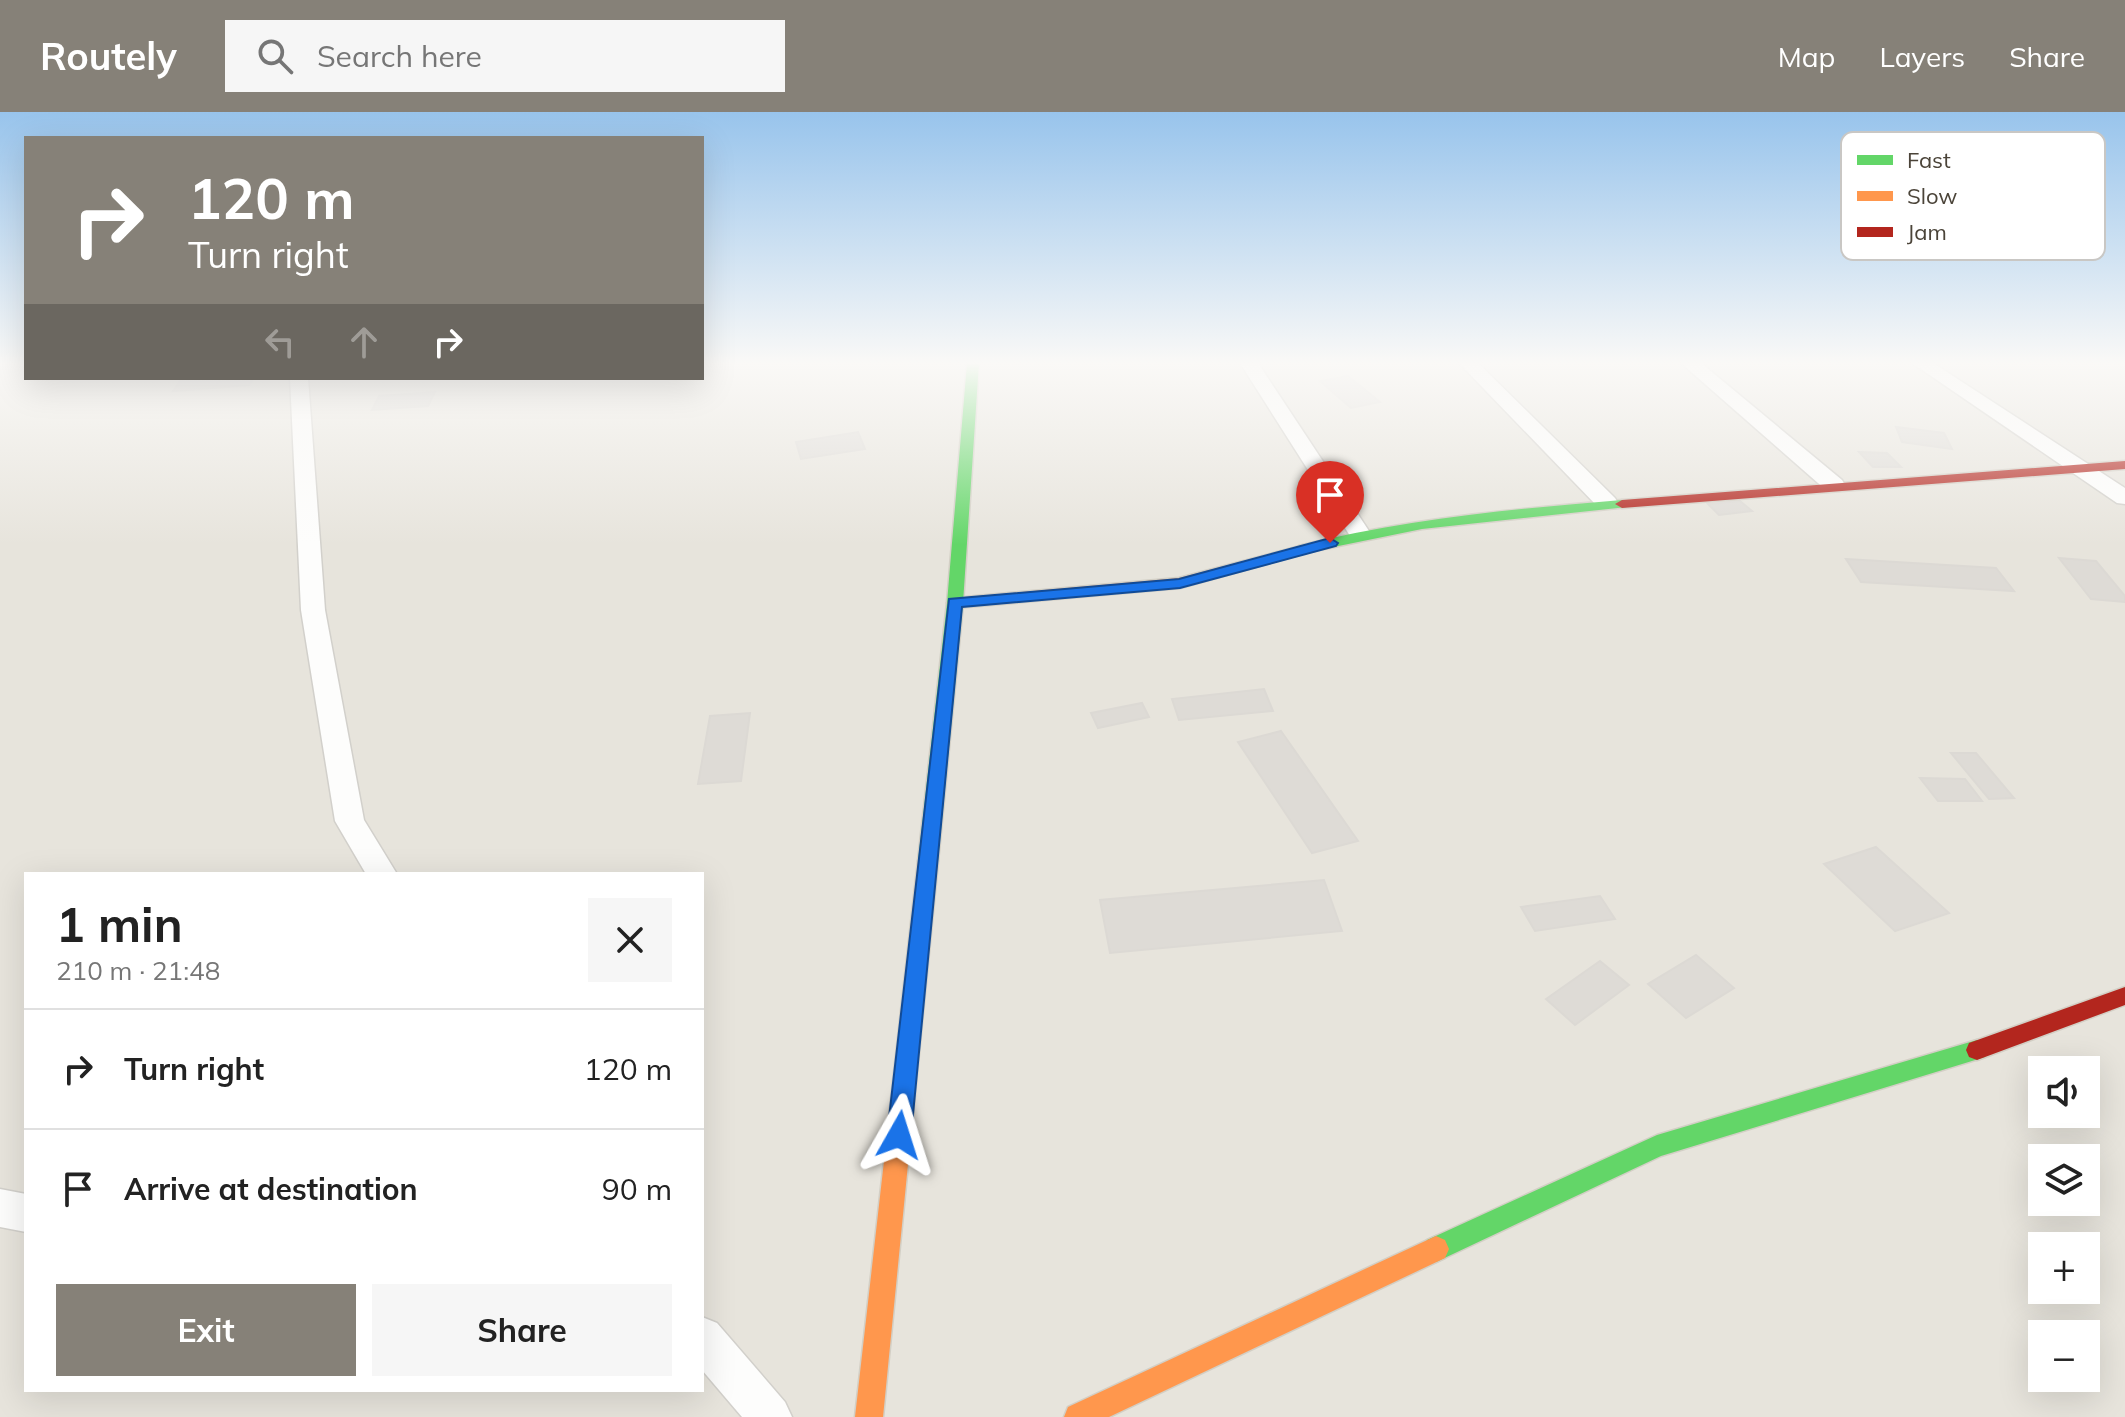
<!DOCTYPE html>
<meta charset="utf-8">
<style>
:root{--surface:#fff;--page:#f6f6f6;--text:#222;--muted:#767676;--line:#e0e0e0;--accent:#868178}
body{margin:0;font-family:Mulish,sans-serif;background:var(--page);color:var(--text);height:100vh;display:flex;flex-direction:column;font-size:30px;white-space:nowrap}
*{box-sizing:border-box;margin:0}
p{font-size:26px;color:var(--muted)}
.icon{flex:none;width:44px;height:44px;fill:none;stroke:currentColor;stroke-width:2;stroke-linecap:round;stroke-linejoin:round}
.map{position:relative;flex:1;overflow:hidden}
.side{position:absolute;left:24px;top:760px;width:680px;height:520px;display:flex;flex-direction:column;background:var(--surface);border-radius:0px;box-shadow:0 8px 32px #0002}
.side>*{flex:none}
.guide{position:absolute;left:24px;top:24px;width:680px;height:244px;border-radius:0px;box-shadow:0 8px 32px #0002;background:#868178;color:#fff;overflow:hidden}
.buttons{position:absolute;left:2028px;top:944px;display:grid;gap:16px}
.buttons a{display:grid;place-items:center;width:72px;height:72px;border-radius:0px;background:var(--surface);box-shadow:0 8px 32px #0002;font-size:40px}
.pin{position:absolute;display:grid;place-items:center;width:68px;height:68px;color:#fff;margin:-82px -34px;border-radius:50% 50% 50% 0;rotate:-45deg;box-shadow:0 0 8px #0007}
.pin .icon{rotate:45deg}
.me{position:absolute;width:88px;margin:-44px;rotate:6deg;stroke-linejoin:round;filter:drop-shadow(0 0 6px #0008)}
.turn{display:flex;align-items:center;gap:28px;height:168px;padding:0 32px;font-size:36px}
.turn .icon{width:104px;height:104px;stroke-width:2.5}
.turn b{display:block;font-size:56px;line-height:68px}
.lanes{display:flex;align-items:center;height:76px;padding:0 32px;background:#0003;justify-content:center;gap:40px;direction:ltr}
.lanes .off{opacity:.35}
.round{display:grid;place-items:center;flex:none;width:84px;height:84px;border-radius:0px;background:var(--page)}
.head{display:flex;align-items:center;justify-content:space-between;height:136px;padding:0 32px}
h1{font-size:48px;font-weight:700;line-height:60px}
.cta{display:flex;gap:16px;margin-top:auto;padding:16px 32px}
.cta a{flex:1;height:92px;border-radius:0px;background:var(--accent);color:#fff;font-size:32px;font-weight:700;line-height:92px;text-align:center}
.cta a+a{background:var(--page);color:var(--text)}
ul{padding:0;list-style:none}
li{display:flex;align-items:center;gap:24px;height:120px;padding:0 32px;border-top:2px solid var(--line)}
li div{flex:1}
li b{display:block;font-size:30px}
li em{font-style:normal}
header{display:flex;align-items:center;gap:48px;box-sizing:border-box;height:112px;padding:0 40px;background:var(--accent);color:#fff}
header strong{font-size:38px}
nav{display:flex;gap:44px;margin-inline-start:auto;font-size:28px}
.search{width:560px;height:72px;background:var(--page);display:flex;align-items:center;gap:20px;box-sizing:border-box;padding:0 28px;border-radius:0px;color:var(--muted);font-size:30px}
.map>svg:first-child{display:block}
.residential{fill:#e7e4dc;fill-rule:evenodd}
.building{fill:#dedbd6;stroke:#dcd9d4;stroke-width:2}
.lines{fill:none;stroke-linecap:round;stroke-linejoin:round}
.street-casing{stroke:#d2d0cb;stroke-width:3}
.fast-casing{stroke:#d3cfc5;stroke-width:3}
.slow-casing{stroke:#d3cfc5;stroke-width:3}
.jam-casing{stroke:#d3cfc5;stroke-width:3}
.street{fill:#fdfdfc;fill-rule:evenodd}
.fast{fill:#63d668;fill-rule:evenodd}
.slow{fill:#ff974d;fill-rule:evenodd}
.jam{fill:#b3261e;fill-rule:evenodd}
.route{fill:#1a73e8;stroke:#114b97;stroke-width:2}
.key{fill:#fff;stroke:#c9c7c4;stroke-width:2}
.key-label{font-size:22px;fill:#4b4439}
</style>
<header>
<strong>Routely</strong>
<div class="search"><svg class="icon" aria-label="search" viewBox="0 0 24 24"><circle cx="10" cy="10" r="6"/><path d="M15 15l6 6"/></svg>Search here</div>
<nav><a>Map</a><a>Layers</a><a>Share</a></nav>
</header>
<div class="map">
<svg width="2125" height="1305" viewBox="0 0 2125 1305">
<rect width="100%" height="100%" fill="#f4f2ee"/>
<path class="residential" d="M 0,251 L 26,251 L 26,266 L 702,266 L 702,251 L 2125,251 L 2125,1305 L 0,1305 ZM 26,762 L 702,762 L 702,1278 L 26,1278 ZM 2042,958 L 2086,958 L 2086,1002 L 2042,1002 ZM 2042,1046 L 2086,1046 L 2086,1090 L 2042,1090 ZM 2042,1134 L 2086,1134 L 2086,1178 L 2042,1178 ZM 2042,1222 L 2086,1222 L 2086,1266 L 2042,1266 Z"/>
<path class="building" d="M 1348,264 L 1380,290 L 1351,296 L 1320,269 Z
M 182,266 L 221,266 L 214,276 L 173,279 Z
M 221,266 L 254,266 L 249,273 L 214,276 Z
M 435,280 L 428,294 L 372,298 L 379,284 Z
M 1896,315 L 1944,321 L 1952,337 L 1902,330 Z
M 858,320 L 865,337 L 801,347 L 796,330 Z
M 1859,340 L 1887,341 L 1901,355 L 1873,355 Z
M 1740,389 L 1752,399 L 1719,403 L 1708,392 Z
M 2059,446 L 2096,449 L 2125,484 L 2125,490 L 2091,487 Z
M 1846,447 L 1996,456 L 2014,479 L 1861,470 Z
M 1264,577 L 1273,599 L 1179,608 L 1172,587 Z
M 1142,591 L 1149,605 L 1098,616 L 1091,601 Z
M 750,601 L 741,669 L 698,672 L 710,604 Z
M 1281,619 L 1358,729 L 1312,741 L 1238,630 Z
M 1951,641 L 1976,641 L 2014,686 L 1989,687 Z
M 1920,666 L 1965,667 L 1982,689 L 1938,689 Z
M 1876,735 L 1949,801 L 1895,819 L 1824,752 Z
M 1324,768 L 1342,819 L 1110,841 L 1100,788 Z
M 1600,784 L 1615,807 L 1535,819 L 1521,795 Z
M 1696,843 L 1734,876 L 1686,906 L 1648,872 Z
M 1600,849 L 1629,873 L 1575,913 L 1546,887 Z"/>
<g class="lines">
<g class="street-casing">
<path id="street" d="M 1240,251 L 1258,251 L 1371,422 L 1368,427 L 1352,427 Z
M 1459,251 L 1478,251 L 1615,386 L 1618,391 L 1615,396 L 1599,396 Z
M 1681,251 L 1701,251 L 1842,368 L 1845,373 L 1842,378 L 1826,378 Z
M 1912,251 L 1933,251 L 2125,376 L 2125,392 L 2117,391 Z
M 290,266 L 308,266 L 325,498 L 364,708 L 397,762 L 366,762 L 335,709 L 301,498 Z
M 0,1077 L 26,1082 L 26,1120 L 0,1115 Z
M 702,1205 L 717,1211 L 785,1290 L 792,1305 L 742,1305 L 702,1258 Z"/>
</g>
<g class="fast-casing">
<path id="fast" d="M 967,251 L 979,251 L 963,491 L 938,749 L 935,754 L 921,754 L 918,749 L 947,491 Z
M 1622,388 L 1629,392 L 1627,395 L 1422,417 L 1304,441 L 1297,437 L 1299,434 C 1405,407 1513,397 1622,388 Z
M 1977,928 L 1985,931 L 1988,938 L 1985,945 L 1661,1044 L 1436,1150 L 1427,1146 L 1423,1137 L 1427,1128 L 1657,1023 Z"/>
</g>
<g class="slow-casing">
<path id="slow" d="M 1304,433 L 1309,434 L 1309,440 L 1180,476 L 955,496 L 947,491 L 955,486 L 1179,466 Z
M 928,742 L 935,744 L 938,749 L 883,1305 L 855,1305 L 918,749 L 921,744 Z
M 1436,1124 L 1445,1128 L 1449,1137 L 1445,1146 L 1109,1305 L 1064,1305 L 1068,1295 Z"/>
</g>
<g class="jam-casing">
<path id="jam" d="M 2125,349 L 2125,357 L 1622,396 L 1615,392 L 1622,388 Z
M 2125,875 L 2125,893 L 1977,948 L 1969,945 L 1966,938 L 1969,931 Z"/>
</g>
<use href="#street" class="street"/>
<use href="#fast" class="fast"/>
<use href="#slow" class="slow"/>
<use href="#jam" class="jam"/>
</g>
<linearGradient id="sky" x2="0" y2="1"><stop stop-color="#98c4ec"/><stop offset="0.58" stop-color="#faf9f7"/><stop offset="1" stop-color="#faf9f7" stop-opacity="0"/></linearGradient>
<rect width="2125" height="433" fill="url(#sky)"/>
<path class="route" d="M 1330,426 L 1338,431 L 1336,434 L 1180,476 L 962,495 L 911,1023 L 907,1031 L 899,1034 L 890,1031 L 887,1023 L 949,487 L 1179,467 Z"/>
<rect x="1841" y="20" width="264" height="128" rx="12" class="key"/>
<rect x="1857" y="43" width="36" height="10" fill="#63d668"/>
<rect x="1857" y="79" width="36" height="10" fill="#ff974d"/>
<rect x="1857" y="115" width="36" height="10" fill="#b3261e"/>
<g class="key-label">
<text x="1907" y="56">Fast</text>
<text x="1907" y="92">Slow</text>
<text x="1907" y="128">Jam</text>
</g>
</svg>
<div class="buttons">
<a><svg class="icon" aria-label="sound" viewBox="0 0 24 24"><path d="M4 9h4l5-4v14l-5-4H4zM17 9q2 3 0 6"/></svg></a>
<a><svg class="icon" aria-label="layers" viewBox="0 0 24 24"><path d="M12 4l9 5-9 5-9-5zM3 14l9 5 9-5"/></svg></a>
<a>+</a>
<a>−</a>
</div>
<div class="pin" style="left:1330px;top:431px;background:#d93025"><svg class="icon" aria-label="arrive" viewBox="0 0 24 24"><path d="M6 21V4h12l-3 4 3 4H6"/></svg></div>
<svg class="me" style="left:899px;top:1023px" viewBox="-20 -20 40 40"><path d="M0-17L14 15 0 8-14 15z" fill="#1a73e8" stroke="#fff" stroke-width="4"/></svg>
<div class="guide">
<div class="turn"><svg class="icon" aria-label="right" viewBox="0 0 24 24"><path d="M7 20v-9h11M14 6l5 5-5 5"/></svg><div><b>120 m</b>Turn right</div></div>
<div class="lanes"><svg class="icon off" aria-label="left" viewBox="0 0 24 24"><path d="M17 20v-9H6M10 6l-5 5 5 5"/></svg><svg class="icon off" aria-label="ahead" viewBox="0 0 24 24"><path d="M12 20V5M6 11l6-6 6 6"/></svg><svg class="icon" aria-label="right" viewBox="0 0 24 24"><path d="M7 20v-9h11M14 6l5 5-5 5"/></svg></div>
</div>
<section class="side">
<div class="head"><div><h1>1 min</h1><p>210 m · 21:48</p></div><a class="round"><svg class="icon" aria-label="close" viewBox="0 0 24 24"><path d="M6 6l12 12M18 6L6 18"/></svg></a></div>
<ul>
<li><svg class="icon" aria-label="right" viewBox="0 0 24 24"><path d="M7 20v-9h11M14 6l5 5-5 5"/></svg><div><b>Turn right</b></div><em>120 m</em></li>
<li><svg class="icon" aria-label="arrive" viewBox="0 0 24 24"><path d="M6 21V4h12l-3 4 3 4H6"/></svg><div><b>Arrive at destination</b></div><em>90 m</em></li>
</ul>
<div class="cta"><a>Exit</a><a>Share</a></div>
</section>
</div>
